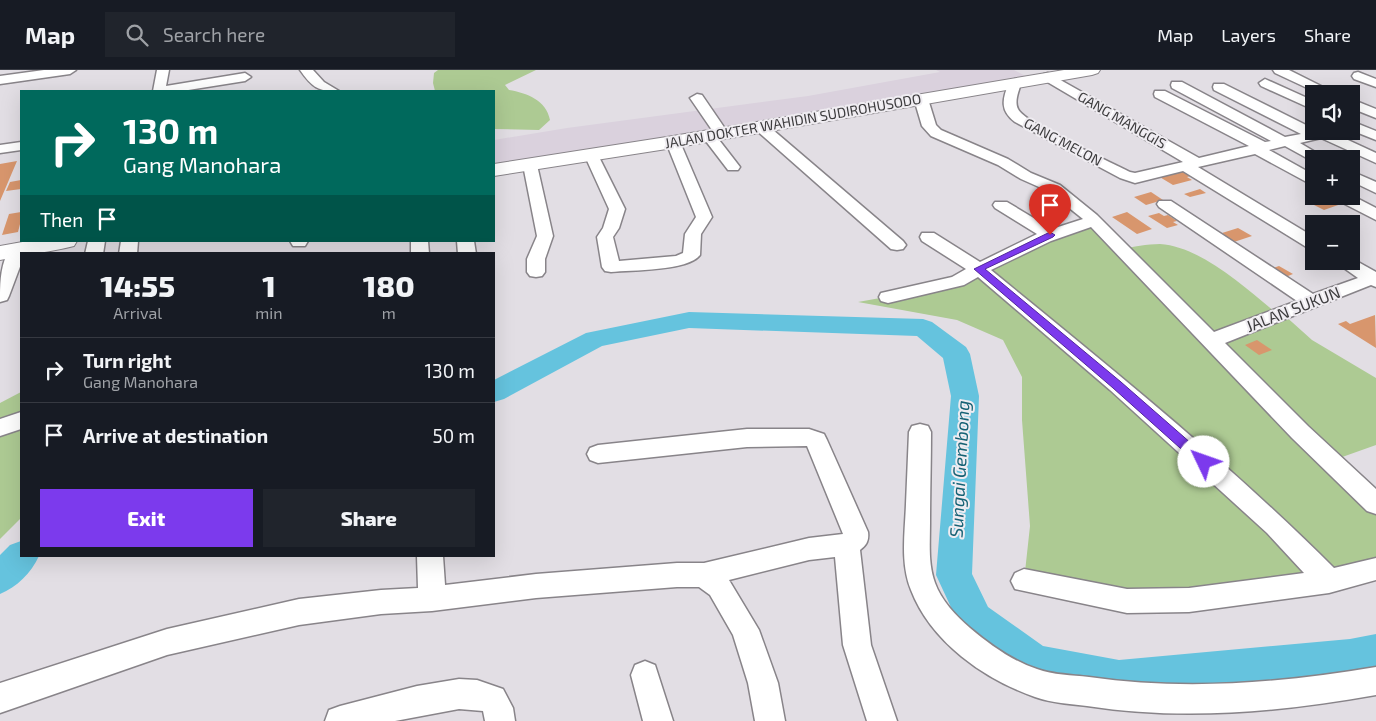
<!DOCTYPE html>
<meta charset="utf-8">
<style>
:root{--surface:#171b24;--page:#20242c;--text:#f1f3f6;--muted:#9ea1a6;--line:#363941;--accent:#7c3aed}
body{margin:0;font-family:"Exo 2",sans-serif;background:var(--page);color:var(--text);height:100vh;display:flex;flex-direction:column;font-size:19px;white-space:nowrap}
*{box-sizing:border-box;margin:0}
p{font-size:16px;color:var(--muted)}
.icon{flex:none;width:28px;height:28px;fill:none;stroke:currentColor;stroke-width:2;stroke-linecap:round;stroke-linejoin:round}
.map{position:relative;flex:1;overflow:hidden}
.panel{position:absolute;left:20px;top:182px;width:475px;height:305px;display:flex;flex-direction:column;background:var(--surface);border-radius:0px;box-shadow:0 5px 20px #0002}
.panel>*{flex:none}
.guide{position:absolute;left:20px;top:20px;width:475px;height:152px;border-radius:0px;box-shadow:0 5px 20px #0002;background:#00695c;color:#fff;overflow:hidden}
.buttons{position:absolute;left:1305px;top:15px;display:grid;gap:10px}
.buttons a{display:grid;place-items:center;width:55px;height:55px;border-radius:0px;background:var(--surface);box-shadow:0 5px 20px #0002;font-size:25px}
.pin{position:absolute;display:grid;place-items:center;width:42px;height:42px;color:#fff;margin:-51px -21px;border-radius:50% 50% 50% 0;rotate:-45deg;box-shadow:0 0 5px #0007}
.pin .icon{rotate:45deg}
.me{position:absolute;width:55px;margin:-28px;rotate:312deg;stroke-linejoin:round;filter:drop-shadow(0 0 4px #0008)}
.turn{display:flex;align-items:center;gap:18px;height:105px;padding:0 20px;font-size:22px}
.turn .icon{width:65px;height:65px;stroke-width:2.5}
.turn b{display:block;font-size:35px;line-height:42px}
.then{display:flex;align-items:center;height:48px;padding:0 20px;background:#0003;gap:10px;font-size:19px}
.eta{display:flex;justify-content:space-evenly;align-items:center;height:85px;text-align:center}
.eta b{font-size:30px;font-weight:800;line-height:35px}
.button{display:flex;gap:10px;margin-top:auto;padding:10px 20px}
.button a{flex:1;height:58px;border-radius:0px;background:var(--accent);color:#fff;font-size:20px;font-weight:800;line-height:58px;text-align:center}
.button a+a{background:var(--page);color:var(--text)}
ul{padding:0;list-style:none}
li{display:flex;align-items:center;gap:15px;height:65px;padding:0 20px;border-top:1px solid var(--line)}
li div{flex:1}
li b{display:block;font-size:19px}
li em{font-style:normal}
header{display:flex;align-items:center;gap:30px;box-sizing:border-box;height:70px;padding:0 25px;background:var(--surface);border-bottom:1px solid var(--line)}
header strong{font-size:24px}
nav{display:flex;gap:28px;margin-inline-start:auto;font-size:18px}
.search{width:350px;height:45px;background:var(--page);display:flex;align-items:center;gap:12px;box-sizing:border-box;padding:0 18px;border-radius:0px;color:var(--muted);font-size:19px}
.map>svg:first-child{display:block}
.built{fill:#dad1dd}
.green{fill:#adca93}
.lines{fill:none;stroke-linecap:round;stroke-linejoin:round}
.river{fill:#65c3de;fill-rule:evenodd}
.building{fill:#d8966d}
.minor-casing{stroke:#888489;stroke-width:3}
.major-casing{stroke:#888489;stroke-width:2}
.minor{fill:#fff;fill-rule:evenodd}
.major{fill:#fff;fill-rule:evenodd}
.route{fill:#7c3aed;stroke:#51269a}
.labels{text-anchor:middle;stroke-width:4;stroke-linejoin:round;paint-order:stroke}
.far-street-label{font-size:14px;fill:#3d3c3e;stroke:#efecf1}
.street-label{font-size:16px;fill:#3d3c3e;stroke:#efecf1}
.water-label{font-size:18px;font-style:italic;fill:#156174;stroke:#efecf1}
</style>
<header>
<strong>Map</strong>
<div class="search"><svg class="icon" aria-label="search" viewBox="0 0 24 24"><circle cx="10" cy="10" r="6"/><path d="M15 15l6 6"/></svg>Search here</div>
<nav><a>Map</a><a>Layers</a><a>Share</a></nav>
</header>
<div class="map">
<svg width="1376" height="651" viewBox="0 0 1376 651">
<rect width="100%" height="100%" fill="#e2dee4"/>
<path class="built" d="M 936,0 L 1014,0 L 1031,9 L 494,100 L 494,70 L 567,58 L 808,26 L 940,2 Z"/>
<path class="green" d="M 438,0 L 536,0 L 505,15 L 509,20 C 527,23 546,30 550,50 L 539,60 L 494,59 L 494,21 L 435,21 L 433,13 L 434,3 Z
M 1094,151 L 1121,179 C 1133,177 1147,174 1160,174 C 1203,177 1246,219 1279,245 L 1283,244 L 1312,270 L 1376,308 L 1376,375 L 1331,391 L 1376,434 L 1376,499 L 1189,530 L 1024,511 L 1030,456 L 1022,350 L 1022,307 L 1003,270 L 957,250 L 858,232 L 930,219 Z
M 21,322 L 21,448 L 0,469 L 0,333 Z"/>
<g class="lines">
<path class="river" d="M 689,242 L 923,249 L 932,252 L 966,277 L 970,284 L 979,326 L 972,504 L 988,537 L 1043,576 L 1119,590 L 1350,569 L 1376,564 L 1376,600 L 1350,605 L 1119,628 L 1035,612 L 1021,606 L 962,561 L 936,505 L 951,326 L 943,288 L 917,266 L 689,258 L 602,276 L 504,329 L 494,332 L 494,310 L 586,263 Z
M 21,471 L 21,486 L 39,486 C 31,503 17,517 0,524 L 0,485 L 10,475 Z"/>
</g>
<path class="building" d="M 17,91 L 0,131 L 0,94 Z
M 1177,102 L 1183,102 L 1191,106 L 1187,107 L 1192,110 L 1173,115 L 1158,106 Z
M 21,110 L 21,119 L 6,121 L 10,112 Z
M 1200,119 L 1206,123 L 1190,127 L 1184,124 Z
M 1151,122 L 1163,130 L 1146,135 L 1134,127 Z
M 1327,127 L 1341,134 L 1324,140 L 1310,133 Z
M 21,142 L 21,150 L 18,162 L 2,165 L 9,144 Z
M 1127,142 L 1152,159 L 1137,164 L 1112,147 Z
M 1159,143 L 1164,146 L 1168,145 L 1177,151 L 1173,152 L 1178,155 L 1167,158 L 1148,146 Z
M 1238,158 L 1252,166 L 1231,173 L 1221,167 L 1226,166 L 1222,163 Z
M 1279,196 L 1293,204 L 1283,208 L 1270,199 Z
M 1375,245 L 1376,278 L 1338,254 L 1346,251 L 1350,254 Z
M 1257,270 L 1272,280 L 1259,285 L 1245,275 Z"/>
<g class="lines">
<g class="minor-casing">
<path id="minor" d="M 44,0 L 76,0 L 70,4 L 0,14 L 0,6 Z
M 157,0 L 169,0 L 166,16 L 245,3 L 251,7 L 245,11 L 182,21 L 153,21 Z
M 300,0 L 313,0 L 324,12 L 339,21 C 318,22 312,17 300,0 Z
M 1273,0 L 1289,0 L 1337,24 L 1320,24 L 1275,3 Z
M 1358,2 L 1376,9 L 1376,17 L 1354,9 L 1352,6 L 1354,3 Z
M 1048,3 L 1199,88 L 1249,76 L 1155,27 L 1154,24 L 1155,21 L 1165,21 L 1265,72 L 1271,71 L 1172,18 L 1171,15 L 1172,12 L 1182,12 L 1285,67 L 1301,64 L 1214,20 L 1213,17 L 1214,14 L 1224,14 L 1314,59 L 1314,61 L 1338,61 L 1335,64 L 1376,83 L 1376,93 L 1321,68 L 1300,73 L 1327,89 L 1314,89 L 1314,92 L 1285,76 L 1269,80 L 1314,105 L 1314,116 L 1255,84 L 1198,97 L 1314,167 L 1314,179 L 1308,178 L 1183,101 L 1135,113 L 1120,108 L 1015,52 C 1000,41 1002,29 1009,13 L 1015,9 L 1021,13 C 1019,21 1014,31 1018,39 C 1025,54 1111,92 1130,102 L 1135,103 L 1183,92 L 1044,10 L 1042,7 L 1044,4 Z
M 1265,9 L 1314,31 L 1314,40 L 1261,16 L 1259,13 Z
M 697,24 L 702,25 L 728,63 L 726,66 L 716,66 L 740,97 L 738,100 L 728,100 L 702,66 L 704,63 L 714,63 L 690,28 Z
M 921,25 L 928,29 L 936,55 L 941,60 L 1008,89 L 1031,103 L 1060,115 L 1097,145 L 1214,262 L 1297,231 L 1159,137 L 1157,134 L 1159,131 L 1171,131 L 1313,224 L 1358,208 L 1334,191 L 1351,191 L 1351,188 L 1376,202 L 1376,217 L 1371,215 L 1225,273 L 1308,356 L 1376,419 L 1376,444 L 1367,441 L 1292,368 L 1091,157 L 1051,171 L 991,200 C 1108,296 1227,391 1334,498 L 1376,488 L 1376,510 L 1329,523 L 1189,542 L 1127,543 L 1015,519 L 1011,511 L 1015,503 L 1024,499 L 1127,519 L 1189,518 L 1304,503 L 1267,463 L 1110,320 L 978,207 L 964,215 L 888,233 L 881,231 L 879,227 L 881,223 L 952,207 L 966,199 L 922,171 L 920,167 L 922,163 L 934,163 L 980,192 L 1037,164 L 995,138 L 993,135 L 995,132 L 1007,132 L 1052,159 L 1083,149 L 1048,121 L 1021,109 L 998,95 L 931,66 L 922,56 L 914,29 Z
M 1351,29 L 1376,39 L 1376,48 L 1351,38 Z
M 1351,51 L 1376,61 L 1376,70 L 1351,60 Z
M 761,53 L 766,54 L 903,171 L 906,175 L 903,179 L 897,180 L 891,179 L 756,60 L 754,57 L 756,54 Z
M 673,68 L 678,69 L 680,72 L 712,147 L 701,164 L 700,185 C 688,201 631,200 611,202 L 605,201 L 602,197 L 597,167 L 603,158 L 609,139 L 584,84 L 586,81 L 596,81 L 625,139 L 619,158 L 613,167 L 619,191 L 676,186 L 683,183 L 685,164 L 696,147 L 666,72 L 668,69 Z
M 21,72 L 21,80 L 0,83 L 0,75 Z
M 530,91 L 535,92 L 537,95 L 553,166 L 545,189 L 545,202 L 542,206 L 536,207 L 530,206 L 527,202 L 527,189 L 537,166 L 523,95 L 525,92 Z
M 1351,101 L 1376,112 L 1376,123 L 1351,111 Z
M 1351,125 L 1376,138 L 1376,150 L 1335,129 L 1333,126 Z
M 88,171 L 105,171 L 103,184 L 85,184 Z
M 121,171 L 138,171 L 137,184 L 119,184 Z
M 290,171 L 308,171 L 305,176 L 293,176 Z
M 411,171 L 428,171 L 429,184 L 411,184 Z
M 457,171 L 474,171 L 476,184 L 458,184 Z
M 18,174 L 24,175 L 27,179 L 25,184 L 21,184 L 21,194 L 9,226 L 7,230 L 0,232 C 0,212 0,193 12,175 Z
M 21,342 L 21,359 L 0,366 L 0,349 Z
M 920,354 L 928,356 L 931,362 C 931,392 930,423 930,453 C 930,473 928,494 935,513 C 941,530 956,546 970,558 C 989,574 1012,591 1037,599 C 1053,605 1072,605 1089,607 C 1185,621 1281,613 1376,597 L 1376,625 C 1280,642 1184,651 1087,636 C 1070,634 1052,633 1035,627 C 984,609 931,572 911,520 C 900,493 905,462 906,434 C 907,410 908,386 909,362 L 912,356 Z
M 747,359 L 809,359 L 824,364 L 827,370 L 868,462 C 869,470 867,475 860,480 L 871,575 L 897,651 L 867,651 L 843,575 L 835,487 L 809,490 L 729,510 L 759,560 L 778,613 L 785,651 L 755,651 L 748,613 L 733,565 L 710,525 L 699,517 L 677,517 L 536,528 L 432,541 L 381,544 L 299,555 L 167,585 L 0,643 L 0,613 L 167,559 L 299,529 L 381,520 L 418,518 L 417,486 L 443,486 L 445,515 L 536,504 L 677,493 L 704,493 L 809,468 L 843,464 L 807,376 L 747,377 L 598,393 L 590,390 L 587,384 L 590,378 L 598,375 Z
M 645,591 L 655,595 L 673,651 L 643,651 L 631,605 L 635,595 Z
M 459,609 L 477,610 L 503,619 L 513,638 L 515,651 L 485,651 L 483,641 L 459,639 L 395,651 L 325,651 L 329,640 L 340,636 L 417,616 Z"/>
</g>
<g class="major-casing">
<path id="major" d="M 1064,0 L 1100,0 L 1098,3 L 1092,5 L 673,78 L 494,106 L 494,94 L 673,66 Z
M 28,171 L 77,171 L 74,176 C 57,180 39,184 21,184 L 21,186 L 0,190 L 0,176 Z"/>
</g>
<use href="#minor" class="minor"/>
<use href="#major" class="major"/>
</g>
<path class="route" d="M 1050,162 L 1055,165 L 1053,167 L 985,199 L 1121,312 L 1208,388 L 1210,392 L 1208,395 L 1199,395 L 1113,318 L 974,199 Z"/>
<g class="labels">
<g class="far-street-label">
<text transform="translate(1122 50) rotate(30)" y="5">GANG MANGGIS</text>
<text transform="translate(793 51) rotate(-10)" y="5">JALAN DOKTER WAHIDIN SUDIROHUSODO</text>
<text transform="translate(1063 72) rotate(28)" y="5">GANG MELON</text>
</g>
<g class="street-label">
<text transform="translate(1293 239) rotate(-21)" y="6">JALAN SUKUN</text>
</g>
<g class="water-label">
<text transform="translate(960 399) rotate(-87)" y="6">Sungai Gembong</text>
</g>
</g>
</svg>
<div class="buttons">
<a><svg class="icon" aria-label="sound" viewBox="0 0 24 24"><path d="M4 9h4l5-4v14l-5-4H4zM17 9q2 3 0 6"/></svg></a>
<a>+</a>
<a>−</a>
</div>
<div class="pin" style="left:1050px;top:165px;background:#d93025"><svg class="icon" aria-label="arrive" viewBox="0 0 24 24"><path d="M6 21V4h12l-3 4 3 4H6"/></svg></div>
<svg class="me" style="left:1204px;top:392px" viewBox="-20 -20 40 40"><circle r="19" fill="#fff"/><path d="M0-13L10 11 0 6-10 11z" fill="#7c3aed"/></svg>
<div class="guide">
<div class="turn"><svg class="icon" aria-label="right" viewBox="0 0 24 24"><path d="M7 20v-9h11M14 6l5 5-5 5"/></svg><div><b>130 m</b>Gang Manohara</div></div>
<div class="then">Then<svg class="icon" aria-label="arrive" viewBox="0 0 24 24"><path d="M6 21V4h12l-3 4 3 4H6"/></svg></div>
</div>
<section class="panel">
<div class="eta">
<div><b>14:55</b><p>Arrival</p></div>
<div><b>1</b><p>min</p></div>
<div><b>180</b><p>m</p></div>
</div>
<ul>
<li><svg class="icon" aria-label="right" viewBox="0 0 24 24"><path d="M7 20v-9h11M14 6l5 5-5 5"/></svg><div><b>Turn right</b><p>Gang Manohara</p></div><em>130 m</em></li>
<li><svg class="icon" aria-label="arrive" viewBox="0 0 24 24"><path d="M6 21V4h12l-3 4 3 4H6"/></svg><div><b>Arrive at destination</b></div><em>50 m</em></li>
</ul>
<div class="button"><a>Exit</a><a>Share</a></div>
</section>
</div>
